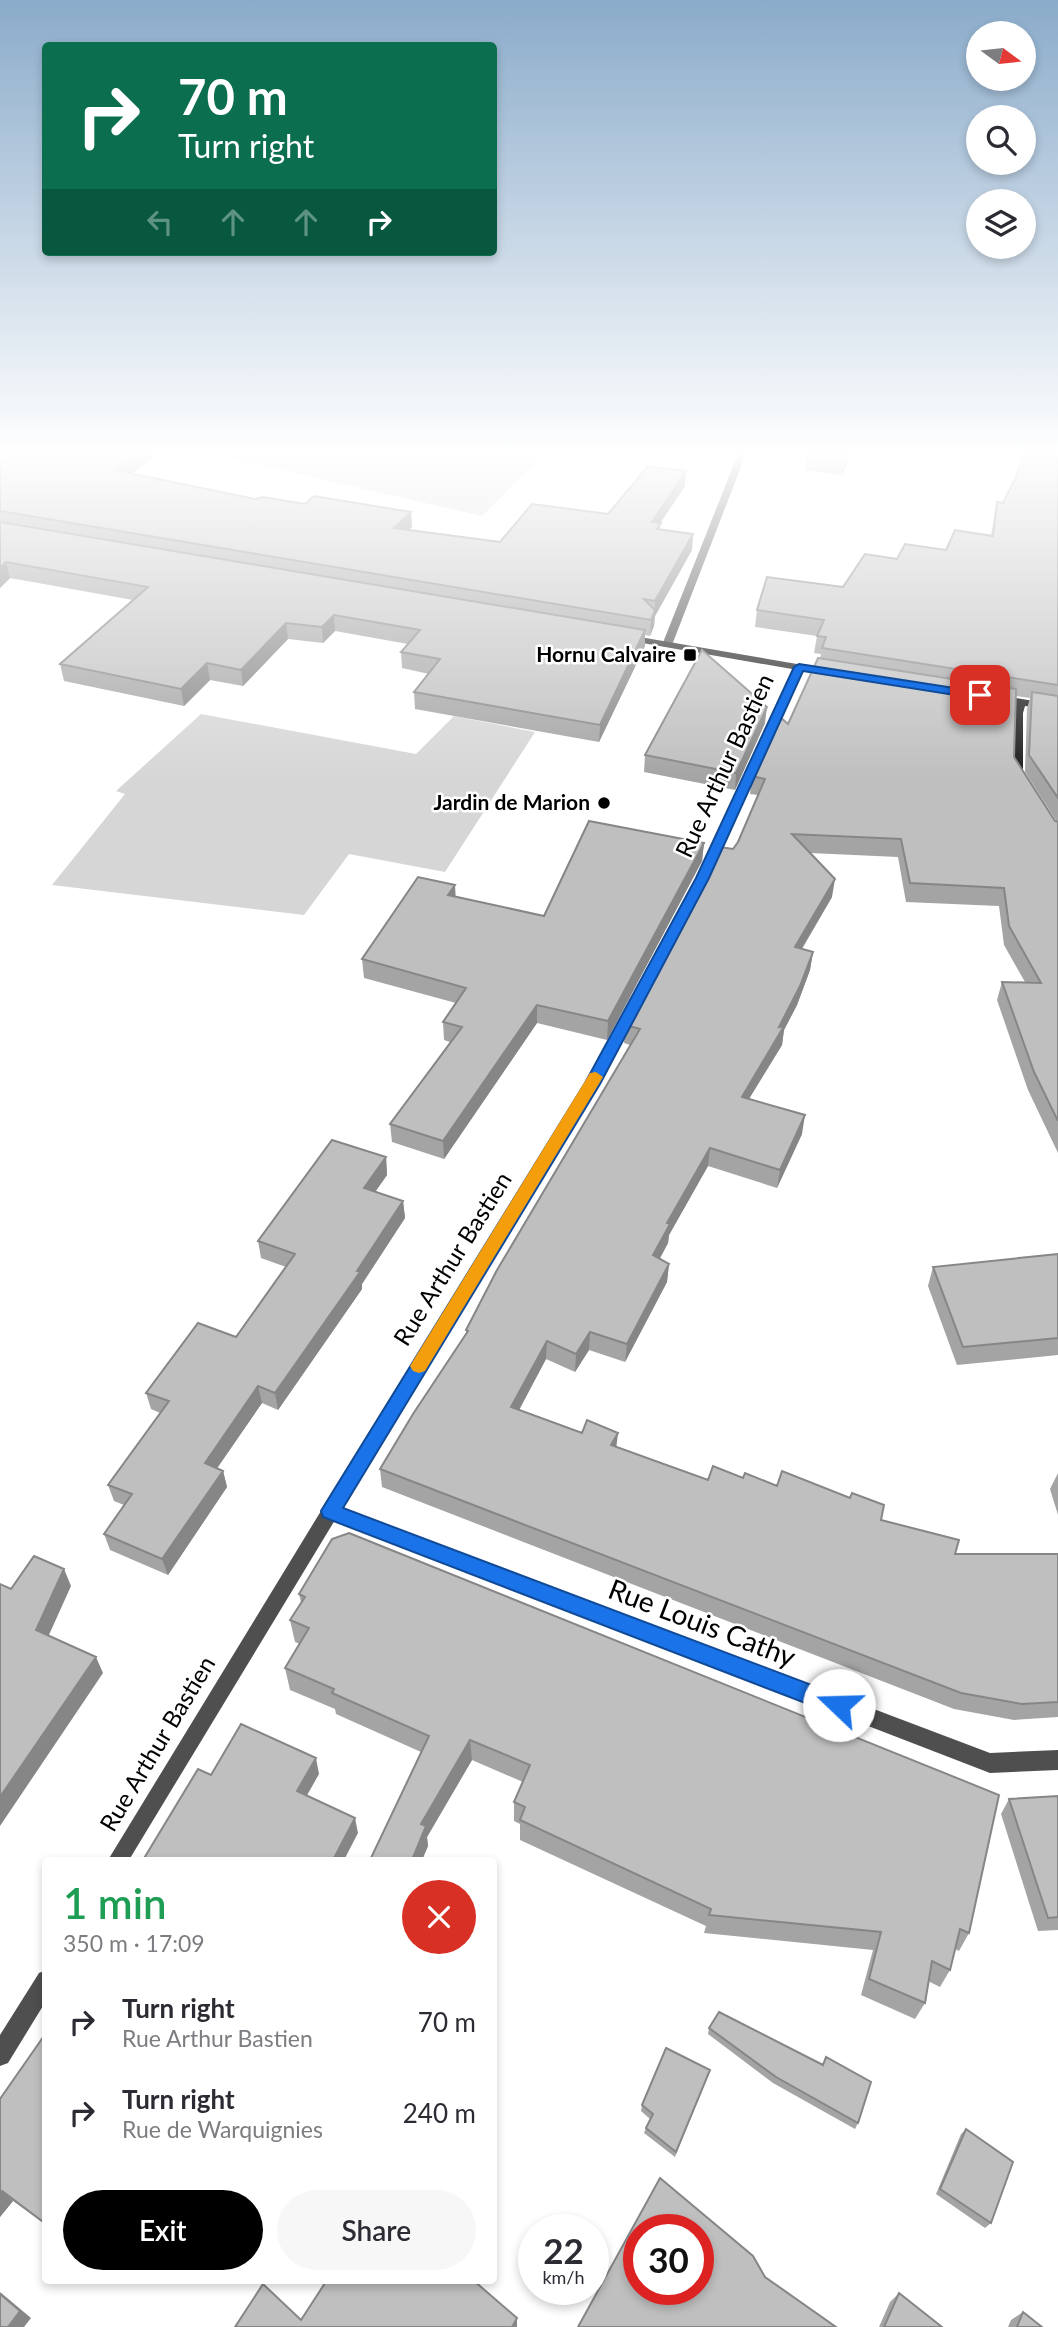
<!DOCTYPE html>
<meta charset="utf-8">
<style>
:root{--surface:#fff;--page:#f7f7f7;--text:#2b2b33;--muted:#7c7c81;--accent:#000}
body{margin:0;font-family:Lato,sans-serif;background:var(--page);color:var(--text);height:100vh;display:flex;flex-direction:column;font-size:26px;white-space:nowrap}
*{box-sizing:border-box;margin:0}
p{font-size:23px;color:var(--muted)}
.icon{flex:none;width:38px;height:38px;fill:none;stroke:currentColor;stroke-width:2;stroke-linecap:round;stroke-linejoin:round}
.map{position:relative;flex:1;overflow:hidden}
.drawer{position:absolute;left:42px;top:1857px;width:455px;height:427px;display:flex;flex-direction:column;background:var(--surface);border-radius:7px;box-shadow:0 4px 10px #0003}
.drawer>*{flex:none}
.guide{position:absolute;left:42px;top:42px;width:455px;height:214px;border-radius:7px;box-shadow:0 4px 10px #0003;background:#0b6e4f;color:#fff;overflow:hidden}
.needle{width:46px;rotate:105deg}
.tools{position:absolute;left:966px;top:21px;display:grid;gap:14px}
.tools a{display:grid;place-items:center;width:70px;height:70px;border-radius:50%;background:var(--surface);box-shadow:0 4px 10px #0003;font-size:35px}
.speed{position:absolute;left:518px;top:2214px;display:flex;gap:14px;font-size:35px;font-weight:700;text-align:center}
.speed>*{display:grid;place-content:center;width:91px;height:91px;border-radius:50%;background:var(--surface);box-shadow:0 4px 10px #0003;line-height:1}
.speed small{font-size:18px;font-weight:400}
.speed .limit{border:10px solid #d22;background:#fff;color:#111}
.pin{position:absolute;display:grid;place-items:center;width:60px;height:60px;color:#fff;margin:-30px;border-radius:14px;box-shadow:0 4px 10px #0006}
.me{position:absolute;width:77px;margin:-38px;rotate:291deg;stroke-linejoin:round;filter:drop-shadow(0 0 5px #0008)}
.turn{display:flex;align-items:center;gap:24px;height:147px;padding:0 21px;font-size:32px}
.turn .icon{width:91px;height:91px;stroke-width:2.5}
.turn b{display:block;font-size:49px;line-height:60px}
.lanes{display:flex;align-items:center;height:66px;padding:0 21px;background:#0003;justify-content:center;gap:35px;direction:ltr}
.lanes .off{opacity:.35}
.round{display:grid;place-items:center;flex:none;width:74px;height:74px;border-radius:37px;background:var(--page)}
.overview{display:flex;align-items:center;justify-content:space-between;height:119px;padding:0 21px}
h1{font-size:42px;font-weight:600;line-height:52px;color:#1e9e55}
.action{display:flex;gap:14px;margin-top:auto;padding:14px 21px}
.action a{flex:1;height:80px;border-radius:42px;background:var(--accent);color:#fff;font-size:28px;font-weight:600;line-height:80px;text-align:center}
.action a+a{background:var(--page);color:var(--text)}
ul{padding:0;list-style:none}
li{display:flex;align-items:center;gap:21px;height:91px;padding:0 21px}
li div{flex:1}
li b{display:block;font-size:26px}
li em{font-style:normal}
.map>svg:first-child{display:block}
.green{fill:#d6d6d6}
.lines{fill:none;stroke-linecap:round;stroke-linejoin:round}
.street{fill:#4f4f4f;fill-rule:evenodd}
.secondary{fill:#1c1c1c;fill-rule:evenodd}
.wall{fill:#a4a4a4;fill-rule:evenodd}
.shaded-wall{fill:#868686}
.building{fill:#bfbfbf;stroke:#868686;stroke-width:2;fill-rule:evenodd}
.route{fill:#1a73e8;stroke:#114b97;stroke-width:2}
.slow{fill:#f59e0b}
.poi-dot{fill:#000;stroke:#fff;stroke-width:2.5}
.labels{text-anchor:middle;stroke-width:5;stroke-linejoin:round;paint-order:stroke}
.far-poi-label{font-size:21px;font-weight:bold;fill:#000;stroke:#fff;text-anchor:end}
.street-label{font-size:24px;fill:#000;stroke:#fff}
.near-street-label{font-size:28px;fill:#000;stroke:#fff}
</style>
<div class="map">
<svg width="1058" height="2327" viewBox="0 0 1058 2327">
<rect width="100%" height="100%" fill="#fff"/>
<path class="green" d="M 213,454 L 544,454 L 482,516 Z
M 201,714 L 416,754 L 454,716 L 535,732 L 445,872 L 349,854 L 304,915 L 52,885 L 125,794 L 116,791 Z"/>
<g class="lines">
<path class="street" d="M 738,454 L 746,454 L 672,645 L 664,647 L 662,645 Z
M 799,664 L 804,667 L 709,878 L 599,1084 L 342,1508 L 990,1753 L 1058,1750 L 1058,1770 L 990,1773 L 335,1520 L 129,1860 L 108,1860 L 324,1506 L 586,1084 L 697,878 L 794,667 Z
M 46,1970 L 46,2001 L 8,2063 L 0,2066 L 0,2035 L 39,1973 Z"/>
<path class="secondary" d="M 628,635 L 832,670 L 837,673 L 832,676 L 625,640 L 623,638 Z
M 997,695 L 1058,705 L 1058,711 L 1025,706 L 1023,713 L 1023,778 L 1015,778 L 1012,773 L 1013,713 L 1015,704 L 993,700 L 993,696 Z"/>
</g>
<path class="wall" d="M 0,454 L 157,454 L 131,474 L 255,499 L 411,512 L 412,527 L 409,530 L 500,542 L 608,514 L 685,486 L 660,523 L 660,530 L 693,534 L 692,550 L 655,616 L 654,626 L 650,636 L 645,635 L 645,646 L 599,742 L 415,709 L 414,692 L 429,674 L 402,668 L 401,652 L 408,644 L 335,631 L 323,643 L 288,639 L 243,686 L 210,680 L 184,706 L 64,681 L 60,664 L 133,600 L 10,578 L 0,588 Z
M 809,454 L 851,454 L 842,475 L 805,470 L 807,457 Z
M 1058,454 L 1058,1153 L 1028,1090 L 997,1000 L 1002,982 L 1025,982 L 1004,945 L 999,906 L 906,902 L 898,857 L 810,853 L 832,897 L 802,949 L 813,952 L 810,970 L 797,1005 L 784,1030 L 782,1045 L 749,1099 L 802,1134 L 777,1188 L 708,1166 L 669,1235 L 668,1243 L 660,1258 L 669,1264 L 667,1282 L 625,1362 L 589,1350 L 575,1372 L 546,1359 L 519,1410 L 617,1447 L 708,1480 L 743,1478 L 777,1486 L 881,1520 L 955,1554 L 1058,1554 L 1058,1717 L 1014,1720 L 954,1709 L 382,1487 L 380,1469 L 466,1335 L 466,1330 L 630,1045 L 624,1043 L 625,1025 L 733,849 L 738,842 L 758,795 L 750,794 L 752,776 L 788,724 L 820,659 L 821,654 L 814,653 L 817,636 L 755,627 L 757,610 L 843,587 L 897,559 L 946,550 L 991,535 L 997,502 L 1003,503 ZM 1016,696 L 1030,698 L 1027,709 L 1025,772 L 1057,822 L 1055,821 L 1014,757 Z
M 765,723 L 735,790 L 644,772 L 645,755 Z
M 704,843 L 702,861 L 607,1040 L 537,1023 L 444,1159 L 392,1142 L 390,1124 L 450,1042 L 444,1040 L 443,1022 L 456,1003 L 364,978 L 362,959 L 455,897 L 544,916 Z
M 386,1157 L 387,1175 L 375,1192 L 403,1201 L 405,1218 L 362,1284 L 362,1289 L 278,1410 L 262,1403 L 217,1468 L 223,1471 L 227,1487 L 168,1575 L 110,1550 L 104,1534 L 124,1505 L 114,1501 L 108,1485 L 160,1413 L 151,1409 L 146,1393 L 236,1337 L 286,1267 L 261,1258 L 258,1241 Z
M 1058,1254 L 1058,1355 L 957,1365 L 928,1286 L 933,1267 Z
M 1058,1473 L 1058,1515 L 1050,1489 Z
M 299,1594 L 969,1933 L 959,1951 L 955,1949 L 950,1970 L 940,1987 L 928,1981 L 925,2003 L 915,2019 L 861,1995 L 873,1950 L 704,1933 L 706,1926 L 520,1840 L 520,1824 L 514,1821 L 514,1802 L 523,1782 L 472,1760 L 427,1837 L 428,1846 L 422,1860 L 370,1860 L 421,1752 L 336,1714 L 335,1709 L 290,1690 L 285,1668 L 300,1644 L 295,1642 L 290,1620 L 301,1602 Z
M 1058,1796 L 1058,1930 L 1038,1931 L 1001,1814 L 1009,1799 Z
M 709,2028 L 822,2065 L 826,2057 L 858,2123 L 855,2129 L 773,2083 L 708,2034 Z
M 46,2033 L 46,2225 L 13,2201 L 0,2217 L 0,2099 Z
M 710,2070 L 708,2076 L 675,2157 L 644,2133 L 646,2128 L 650,2119 L 641,2111 L 642,2105 Z
M 966,2129 L 991,2223 L 985,2228 L 936,2194 L 961,2134 Z
M 899,2293 L 942,2327 L 879,2327 L 890,2302 Z
M 1023,2312 L 1042,2327 L 1008,2327 L 1011,2320 Z"/>
<path class="shaded-wall" d="M 135,454 L 157,454 L 117,485 L 114,470 Z
M 847,454 L 851,454 L 842,475 L 843,462 Z
M 686,471 L 685,486 L 651,537 L 652,522 Z
M 411,512 L 412,527 L 395,544 L 394,528 Z
M 693,534 L 692,550 L 655,616 L 654,626 L 650,636 L 651,620 L 655,611 L 655,601 Z
M 6,562 L 10,578 L 0,588 L 0,568 Z
M 334,615 L 335,631 L 323,643 L 322,627 Z
M 286,623 L 288,639 L 243,686 L 241,670 Z
M 645,630 L 645,646 L 599,742 L 600,725 Z
M 207,663 L 210,680 L 184,706 L 181,689 Z
M 767,707 L 765,723 L 735,790 L 736,773 Z
M 704,843 L 702,861 L 607,1040 L 608,1021 Z
M 835,879 L 832,897 L 792,965 L 795,947 Z
M 455,885 L 456,903 L 448,895 Z
M 813,952 L 810,970 L 797,1005 L 784,1030 L 782,1045 L 739,1115 L 742,1097 L 779,1027 Z
M 537,1005 L 537,1023 L 444,1159 L 443,1141 Z
M 805,1115 L 802,1134 L 777,1188 L 780,1170 Z
M 710,1148 L 708,1166 L 669,1235 L 668,1243 L 652,1273 L 653,1255 L 667,1223 Z
M 386,1157 L 387,1175 L 366,1205 L 364,1188 Z
M 403,1201 L 405,1218 L 362,1284 L 362,1289 L 278,1410 L 275,1393 Z
M 669,1264 L 667,1282 L 625,1362 L 627,1344 Z
M 590,1332 L 589,1350 L 575,1372 L 576,1354 Z
M 547,1341 L 546,1359 L 511,1425 L 511,1407 Z
M 258,1386 L 262,1403 L 209,1480 L 205,1463 Z
M 618,1433 L 616,1450 L 611,1445 Z
M 223,1471 L 227,1487 L 168,1575 L 162,1559 Z
M 64,1569 L 71,1586 L 44,1646 L 36,1630 Z
M 96,1657 L 103,1673 L 0,1826 L 0,1797 Z
M 470,1740 L 472,1760 L 427,1837 L 428,1846 L 422,1860 L 412,1860 L 421,1824 Z
M 316,1758 L 319,1774 L 301,1806 L 297,1791 Z
M 355,1818 L 358,1833 L 344,1860 L 333,1860 Z
M 2,2191 L 13,2201 L 0,2217 L 0,2194 Z
M 0,2292 L 31,2318 L 24,2327 L 8,2327 Z
M 517,2318 L 517,2327 L 512,2327 Z"/>
<path class="building" d="M 0,454 L 135,454 L 114,470 L 255,499 L 263,497 L 305,504 L 314,496 L 411,512 L 394,528 L 500,542 L 532,504 L 608,514 L 648,466 L 686,471 L 652,522 L 661,523 L 657,529 L 693,534 L 655,601 L 644,599 L 655,610 L 651,620 L 0,511 Z
M 809,454 L 847,454 L 843,462 L 807,457 Z
M 1024,454 L 1058,454 L 1058,685 L 822,648 L 826,637 L 817,636 L 824,620 L 757,610 L 767,577 L 843,587 L 865,554 L 897,559 L 905,544 L 946,550 L 955,530 L 993,536 L 997,502 L 1003,503 L 1016,477 Z
M 0,522 L 645,630 L 600,725 L 414,692 L 440,659 L 401,652 L 420,630 L 334,615 L 322,627 L 286,623 L 241,670 L 207,663 L 181,689 L 60,664 L 148,587 L 6,562 L 0,568 Z
M 702,650 L 767,707 L 736,773 L 645,755 Z
M 818,658 L 1016,689 L 1014,757 L 1055,821 L 1058,822 L 1058,1121 L 1034,1072 L 1002,982 L 1041,983 L 1009,926 L 1004,888 L 910,883 L 901,839 L 792,834 L 835,879 L 795,947 L 813,952 L 800,986 L 779,1027 L 784,1026 L 742,1097 L 805,1115 L 780,1170 L 710,1148 L 667,1223 L 670,1224 L 653,1255 L 669,1264 L 627,1344 L 590,1332 L 576,1354 L 547,1341 L 511,1407 L 582,1433 L 587,1420 L 618,1433 L 611,1445 L 708,1480 L 713,1466 L 743,1478 L 745,1473 L 777,1486 L 782,1471 L 850,1498 L 852,1493 L 884,1505 L 881,1520 L 959,1540 L 955,1554 L 1058,1554 L 1058,1702 L 1022,1704 L 961,1693 L 380,1469 L 413,1414 L 468,1331 L 466,1330 L 497,1270 L 640,1029 L 625,1025 L 720,847 L 733,849 L 738,842 L 765,779 L 752,776 L 779,716 L 788,724 Z
M 1032,692 L 1058,696 L 1058,798 L 1029,755 Z
M 589,821 L 704,843 L 608,1021 L 537,1005 L 443,1141 L 390,1124 L 462,1027 L 443,1022 L 466,988 L 362,959 L 418,877 L 455,885 L 448,895 L 544,916 Z
M 332,1140 L 386,1157 L 364,1188 L 403,1201 L 357,1271 L 360,1272 L 275,1393 L 258,1386 L 205,1463 L 223,1471 L 162,1559 L 104,1534 L 132,1494 L 108,1485 L 169,1401 L 146,1393 L 198,1323 L 236,1337 L 295,1254 L 258,1241 Z
M 1058,1254 L 1058,1338 L 963,1347 L 933,1267 Z
M 349,1533 L 999,1795 L 969,1933 L 960,1929 L 950,1970 L 932,1961 L 925,2003 L 869,1979 L 881,1932 L 709,1915 L 711,1909 L 520,1820 L 525,1807 L 514,1802 L 530,1765 L 470,1740 L 421,1824 L 426,1826 L 412,1860 L 370,1860 L 429,1736 L 332,1693 L 334,1689 L 285,1668 L 309,1628 L 290,1620 L 305,1597 L 299,1594 L 332,1539 Z
M 34,1556 L 64,1569 L 36,1630 L 96,1657 L 0,1797 L 0,1584 L 11,1589 Z
M 241,1724 L 316,1758 L 297,1791 L 355,1818 L 333,1860 L 143,1860 L 198,1769 L 211,1775 Z
M 1058,1796 L 1058,1917 L 1048,1918 L 1009,1799 Z
M 719,2012 L 823,2065 L 826,2057 L 871,2082 L 858,2123 L 776,2077 L 709,2028 Z
M 46,2033 L 46,2224 L 2,2191 L 0,2194 L 0,2099 Z
M 666,2048 L 710,2070 L 676,2152 L 646,2128 L 653,2114 L 642,2105 Z
M 966,2129 L 1013,2162 L 991,2223 L 940,2189 Z
M 660,2178 L 753,2256 L 765,2277 L 836,2327 L 578,2327 ZM 639,2230 L 698,2230 L 698,2289 L 639,2289 Z
M 327,2280 L 473,2280 L 517,2318 L 512,2327 L 235,2327 L 263,2284 L 301,2320 Z
M 899,2293 L 942,2327 L 884,2327 Z
M 0,2294 L 20,2311 L 8,2327 L 0,2327 Z
M 1023,2312 L 1042,2327 L 1017,2327 Z"/>
<linearGradient id="sky" x2="0" y2="1"><stop stop-color="#8aabca"/><stop offset="0.58" stop-color="#fff"/><stop offset="1" stop-color="#fff" stop-opacity="0"/></linearGradient>
<rect width="1058" height="780" fill="url(#sky)"/>
<path class="route" d="M 799,664 L 980,692 L 985,695 L 980,699 L 803,671 L 709,878 L 600,1084 L 343,1508 L 846,1698 L 849,1705 L 846,1713 L 839,1716 L 323,1517 L 321,1511 L 585,1083 L 696,878 L 794,667 Z"/>
<path class="slow" d="M 596,1072 L 603,1077 L 425,1371 L 419,1373 L 413,1371 L 410,1366 L 413,1361 L 590,1073 Z"/>
<g class="poi-dot">
<rect x="683" y="648" width="14" height="14" rx="3.5"/>
<circle cx="604" cy="803" r="7"/>
</g>
<g class="labels">
<g class="far-poi-label">
<text x="676" y="662">Hornu Calvaire</text>
<text x="590" y="810">Jardin de Marion</text>
</g>
<g class="street-label">
<text transform="translate(725 766) rotate(-65)" y="8">Rue Arthur Bastien</text>
<text transform="translate(453 1259) rotate(-58)" y="8">Rue Arthur Bastien</text>
<text transform="translate(158 1744) rotate(-59)" y="8">Rue Arthur Bastien</text>
</g>
<g class="near-street-label">
<text transform="translate(702 1623) rotate(21)" y="10">Rue Louis Cathy</text>
</g>
</g>
</svg>
<div class="tools">
<a><svg class="needle" viewBox="-14 -14 28 28"><path d="M0-13l5 13h-10z" fill="#e53935"/><path d="M0 13l5-13h-10z" fill="#7c7c81"/></svg></a>
<a><svg class="icon" aria-label="search" viewBox="0 0 24 24"><circle cx="10" cy="10" r="6"/><path d="M15 15l6 6"/></svg></a>
<a><svg class="icon" aria-label="layers" viewBox="0 0 24 24"><path d="M12 4l9 5-9 5-9-5zM3 14l9 5 9-5"/></svg></a>
</div>
<div class="speed"><div>22<small>km/h</small></div><div class="limit">30</div></div>
<div class="pin" style="left:980px;top:695px;background:#d93025"><svg class="icon" aria-label="arrive" viewBox="0 0 24 24"><path d="M6 21V4h12l-3 4 3 4H6"/></svg></div>
<svg class="me" style="left:839px;top:1705px" viewBox="-20 -20 40 40"><circle r="19" fill="#fff"/><path d="M0-13L10 11 0 6-10 11z" fill="#1a73e8"/></svg>
<div class="guide">
<div class="turn"><svg class="icon" aria-label="right" viewBox="0 0 24 24"><path d="M7 20v-9h11M14 6l5 5-5 5"/></svg><div><b>70 m</b>Turn right</div></div>
<div class="lanes"><svg class="icon off" aria-label="left" viewBox="0 0 24 24"><path d="M17 20v-9H6M10 6l-5 5 5 5"/></svg><svg class="icon off" aria-label="ahead" viewBox="0 0 24 24"><path d="M12 20V5M6 11l6-6 6 6"/></svg><svg class="icon off" aria-label="ahead" viewBox="0 0 24 24"><path d="M12 20V5M6 11l6-6 6 6"/></svg><svg class="icon" aria-label="right" viewBox="0 0 24 24"><path d="M7 20v-9h11M14 6l5 5-5 5"/></svg></div>
</div>
<section class="drawer">
<div class="overview"><div><h1>1 min</h1><p>350 m · 17:09</p></div><a class="round" style="background:#d93025;color:#fff"><svg class="icon" aria-label="close" viewBox="0 0 24 24"><path d="M6 6l12 12M18 6L6 18"/></svg></a></div>
<ul>
<li><svg class="icon" aria-label="right" viewBox="0 0 24 24"><path d="M7 20v-9h11M14 6l5 5-5 5"/></svg><div><b>Turn right</b><p>Rue Arthur Bastien</p></div><em>70 m</em></li>
<li><svg class="icon" aria-label="right" viewBox="0 0 24 24"><path d="M7 20v-9h11M14 6l5 5-5 5"/></svg><div><b>Turn right</b><p>Rue de Warquignies</p></div><em>240 m</em></li>
</ul>
<div class="action"><a>Exit</a><a>Share</a></div>
</section>
</div>
